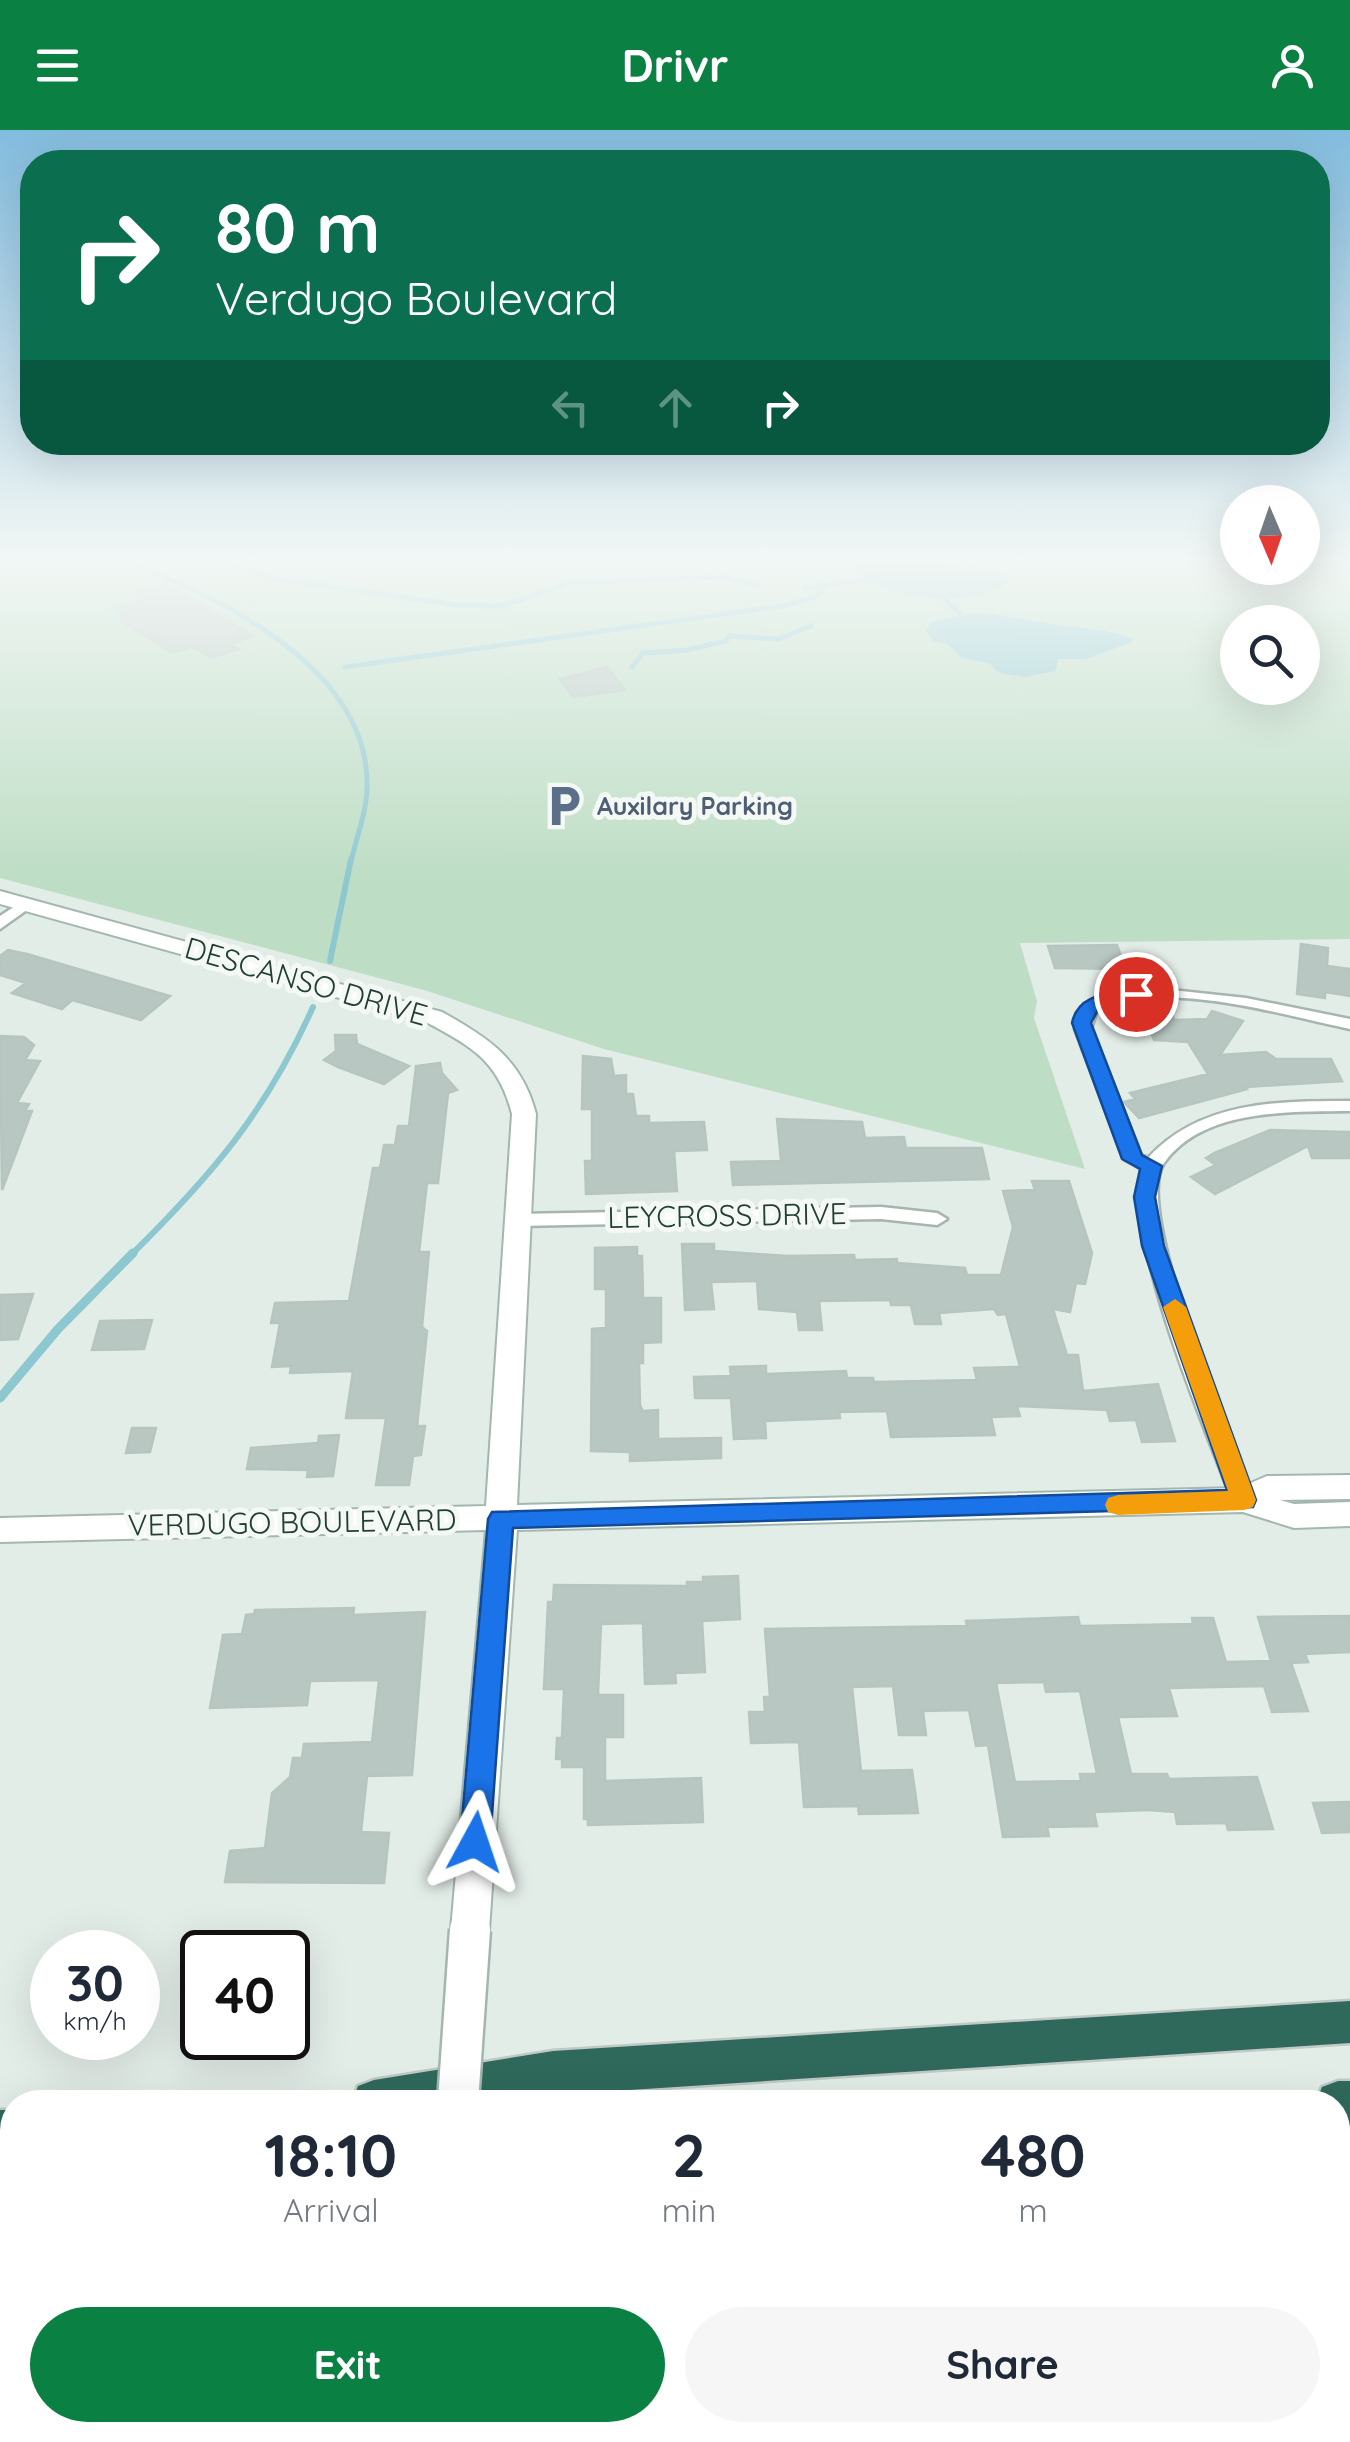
<!DOCTYPE html>
<style>
:root{--surface:#fff;--page:#f6f6f7;--text:#1f2937;--muted:#747a83;--accent:#0b8043}
body{margin:0;font-family:Quicksand,sans-serif;background:var(--page);color:var(--text);height:100vh;display:flex;flex-direction:column;font-size:38px;white-space:nowrap}
*{box-sizing:border-box;margin:0}
p{font-size:32px;color:var(--muted)}
.icon{flex:none;width:55px;height:55px;fill:none;stroke:currentColor;stroke-width:2;stroke-linecap:round;stroke-linejoin:round}
.map{position:relative;flex:1;overflow:hidden}
.side{position:absolute;left:0px;top:1960px;width:1350px;height:352px;display:flex;flex-direction:column;background:var(--surface);border-radius:40px 40px 0 0;box-shadow:0 10px 40px #0002}
.side>*{flex:none}
.guide{position:absolute;left:20px;top:20px;width:1310px;height:305px;border-radius:40px;box-shadow:0 10px 40px #0002;background:#0b6e4f;color:#fff;overflow:hidden}
.needle{width:65px;rotate:178deg}
.buttons{position:absolute;left:1220px;top:355px;display:grid;gap:20px}
.buttons a{display:grid;place-items:center;width:100px;height:100px;border-radius:50%;background:var(--surface);box-shadow:0 10px 40px #0002;font-size:50px}
.speed{position:absolute;left:30px;top:1800px;display:flex;gap:20px;font-size:50px;font-weight:700;text-align:center}
.speed>*{display:grid;place-content:center;width:130px;height:130px;border-radius:50%;background:var(--surface);box-shadow:0 10px 40px #0002;line-height:1}
.speed small{font-size:25px;font-weight:400}
.speed .limit{border:5px solid #111;border-radius:15px;background:#fff;color:#111}
.pin{position:absolute;display:grid;place-items:center;width:85px;height:85px;color:#fff;margin:-42px;border:5px solid #fff;border-radius:50%;box-shadow:0 2px 10px #0007}
.me{position:absolute;width:110px;margin:-55px;rotate:5deg;stroke-linejoin:round;filter:drop-shadow(0 0 8px #0008)}
.turn{display:flex;align-items:center;gap:35px;height:210px;padding:0 30px;font-size:45px}
.turn .icon{width:130px;height:130px;stroke-width:2.5}
.turn b{display:block;font-size:70px;line-height:85px}
.lanes{display:flex;align-items:center;height:95px;padding:0 30px;background:#0003;justify-content:center;gap:50px;direction:ltr}
.lanes .off{opacity:.35}
.eta{display:flex;justify-content:space-evenly;align-items:center;height:170px;text-align:center}
.eta b{font-size:60px;font-weight:800;line-height:70px}
.cta{display:flex;gap:20px;margin-top:auto;padding:20px 30px}
.cta a{flex:1;height:115px;border-radius:60px;background:var(--accent);color:#fff;font-size:40px;font-weight:800;line-height:115px;text-align:center}
.cta a+a{background:var(--page);color:var(--text)}
header{display:flex;justify-content:space-between;align-items:center;height:130px;padding:0 30px;background:var(--accent);color:#fff;font-size:45px;font-weight:800}
.map>svg:first-child{display:block}
.green{fill:#bdddc4;fill-rule:evenodd}
.water{fill:#8dc8d0}
.lines{fill:none;stroke-linecap:round;stroke-linejoin:round}
.stream-far2{stroke:#8dc8d0;stroke-width:5}
.stream-far1{stroke:#8dc8d0;stroke-width:6}
.stream{stroke:#8dc8d0;stroke-width:9}
.building{fill:#b8c7c1;stroke:#b6c6bf;stroke-width:2.5;fill-rule:evenodd}
.street-casing{stroke:#a6b5af;stroke-width:5}
.secondary-casing{stroke:#a2b8af;stroke-width:4}
.highway-casing{stroke:#c1c9c6;stroke-width:5}
.street{fill:#fff;fill-rule:evenodd}
.secondary{fill:#fff;fill-rule:evenodd}
.highway{fill:#2f695b;fill-rule:evenodd}
.secondary-bridge-casing{stroke:#a2b8af;stroke-width:45;stroke-linecap:butt}
.secondary-bridge{stroke:#fff;stroke-width:40}
.route{fill:#1a73e8;stroke:#114b97;stroke-width:2.5}
.slow{fill:#f59e0b}
.labels{text-anchor:middle;stroke-width:10;stroke-linejoin:round;paint-order:stroke}
.far-service-label{font-size:25px;font-weight:bold;fill:#4e5e75;stroke:#f4f9f6;text-anchor:start}
.street-label{font-size:30px;fill:#233e35;stroke:#f4f9f6}
</style>
<header><svg class="icon" aria-label="menu" viewBox="0 0 24 24"><path d="M4 6h16M4 12h16M4 18h16"/></svg>Drivr<svg class="icon" aria-label="person" viewBox="0 0 24 24"><circle cx="12" cy="8" r="4"/><path d="M4 21q1-7 8-7t8 7"/></svg></header>
<div class="map">
<svg width="1350" height="2312" viewBox="0 0 1350 2312">
<rect width="100%" height="100%" fill="#e3ede8"/>
<path class="green" d="M 0,430 L 1237,430 L 1238,438 L 1302,438 L 1303,430 L 1350,430 L 1350,809 L 1020,813 L 1037,871 L 1034,888 L 1085,1039 L 604,919 L 424,860 L 0,748 ZM 1238,492 L 1302,492 L 1302,558 L 1238,558 Z"/>
<path class="water" d="M 848,430 L 925,430 L 1005,443 L 1010,451 C 978,481 869,471 848,430 Z
M 974,483 C 1002,484 1019,489 1046,493 C 1076,499 1104,497 1133,509 L 1130,513 L 1086,529 L 1058,529 L 1056,541 L 1025,547 L 999,543 L 989,533 L 962,528 L 947,514 L 933,511 L 926,501 L 932,492 Z"/>
<g class="lines">
<path class="stream-far2" d="M 122,430 C 215,464 370,537 367,657 C 367,681 356,708 351,732
M 216,430 L 269,448 L 458,475 L 501,476 L 571,453 L 723,447 L 757,455
M 804,458 L 868,450
M 943,467 L 962,486
M 345,537 L 782,476 L 815,467 L 826,456
M 632,537 L 643,523 L 687,520 L 726,511 L 730,506 L 778,509 L 811,496"/>
<path class="stream-far1" d="M 330,831 L 351,729
M 131,1125 C 212,1045 266,982 313,877"/>
<path class="stream" d="M 0,1268 L 58,1199 L 133,1123"/>
</g>
<path class="building" d="M 167,453 L 199,473 L 253,506 L 230,514 L 239,519 L 211,528 L 193,517 L 172,523 L 119,489 L 125,487 L 113,480 L 141,469 L 132,463 Z
M 607,537 L 625,560 L 573,567 L 560,549 Z
M 1301,814 L 1328,818 L 1327,836 L 1350,839 L 1350,866 L 1325,862 L 1325,868 L 1297,864 Z
M 1117,815 L 1126,839 L 1055,838 L 1048,816 Z
M 8,820 L 27,824 L 170,866 L 141,890 L 72,870 L 62,879 L 12,863 L 26,853 L 0,845 L 0,826 Z
M 1143,879 L 1170,879 L 1174,890 L 1207,889 L 1212,881 L 1243,891 L 1220,925 L 1266,922 L 1276,929 L 1331,929 L 1342,951 L 1245,957 L 1247,959 L 1139,988 L 1124,972 L 1135,969 L 1130,963 L 1208,944 L 1188,912 L 1154,910 Z
M 335,905 L 356,905 L 357,914 L 409,936 L 384,954 L 338,937 L 324,930 L 336,921 Z
M 0,906 L 24,907 L 34,915 L 25,930 L 40,931 L 17,973 L 29,974 L 25,981 L 32,981 L 2,1060 Z
M 583,926 L 611,929 L 614,946 L 626,945 L 626,964 L 633,964 L 636,986 L 649,986 L 649,993 L 704,992 L 707,1020 L 674,1021 L 677,1061 L 586,1064 L 585,1031 L 592,1031 L 592,979 L 582,979 Z
M 440,933 L 442,943 L 457,960 L 448,963 L 438,1053 L 427,1053 L 419,1122 L 429,1122 L 422,1197 L 427,1201 L 417,1296 L 425,1296 L 421,1325 L 413,1326 L 409,1355 L 376,1355 L 386,1288 L 346,1288 L 353,1241 L 290,1243 L 291,1236 L 272,1237 L 280,1193 L 271,1193 L 275,1173 L 349,1171 L 373,1038 L 380,1038 L 384,1015 L 395,1015 L 398,996 L 409,996 L 416,936 Z
M 777,989 L 862,992 L 865,1008 L 904,1007 L 906,1018 L 982,1018 L 989,1049 L 733,1055 L 731,1032 L 781,1031 Z
M 1270,1000 L 1350,1002 L 1350,1028 L 1312,1028 L 1308,1016 L 1215,1064 L 1191,1047 L 1216,1035 L 1206,1028 L 1214,1023 Z
M 1032,1051 L 1069,1051 L 1092,1123 L 1085,1154 L 1076,1153 L 1070,1182 L 1053,1179 L 1067,1225 L 1078,1225 L 1083,1261 L 1158,1254 L 1175,1311 L 1142,1312 L 1136,1290 L 1110,1291 L 1107,1280 L 1017,1276 L 1020,1286 L 991,1287 L 995,1305 L 891,1307 L 887,1281 L 839,1282 L 840,1288 L 765,1291 L 766,1308 L 734,1309 L 731,1268 L 695,1268 L 694,1247 L 731,1246 L 730,1237 L 766,1236 L 766,1244 L 846,1241 L 847,1248 L 873,1248 L 874,1252 L 977,1250 L 974,1238 L 1020,1237 L 1006,1184 L 998,1185 L 994,1179 L 939,1183 L 941,1194 L 915,1194 L 911,1175 L 891,1175 L 890,1170 L 819,1171 L 822,1200 L 799,1200 L 797,1182 L 759,1179 L 757,1151 L 711,1152 L 714,1179 L 685,1180 L 682,1114 L 714,1114 L 714,1121 L 787,1126 L 854,1125 L 855,1130 L 897,1129 L 897,1133 L 965,1138 L 967,1145 L 1001,1145 L 1013,1097 L 1003,1061 L 1035,1060 Z
M 637,1117 L 637,1126 L 642,1126 L 643,1168 L 661,1168 L 661,1212 L 643,1213 L 643,1233 L 639,1233 L 640,1275 L 643,1281 L 658,1280 L 658,1309 L 721,1308 L 721,1328 L 630,1331 L 630,1322 L 591,1321 L 592,1199 L 606,1198 L 606,1159 L 595,1159 L 595,1118 Z
M 33,1164 L 18,1209 L 0,1210 L 0,1165 Z
M 152,1190 L 144,1219 L 92,1220 L 100,1191 Z
M 132,1298 L 156,1298 L 150,1322 L 126,1323 Z
M 339,1305 L 333,1346 L 307,1347 L 308,1340 L 247,1339 L 251,1318 L 318,1313 L 319,1306 Z
M 738,1446 L 740,1489 L 702,1491 L 705,1542 L 675,1543 L 676,1553 L 645,1554 L 643,1493 L 601,1494 L 598,1565 L 623,1565 L 623,1607 L 605,1607 L 605,1651 L 701,1648 L 703,1692 L 588,1695 L 588,1689 L 584,1689 L 584,1637 L 562,1637 L 562,1629 L 556,1629 L 557,1608 L 562,1608 L 564,1559 L 544,1559 L 548,1472 L 553,1472 L 554,1455 L 687,1456 L 687,1452 L 703,1452 L 703,1447 Z
M 354,1478 L 353,1485 L 425,1482 L 412,1645 L 367,1646 L 361,1702 L 389,1703 L 384,1753 L 225,1752 L 230,1721 L 265,1718 L 272,1663 L 290,1647 L 293,1628 L 302,1628 L 304,1614 L 372,1612 L 379,1550 L 310,1551 L 307,1575 L 210,1578 L 223,1505 L 242,1504 L 246,1485 L 254,1484 L 255,1480 Z
M 1350,1486 L 1350,1522 L 1305,1524 L 1308,1532 L 1291,1533 L 1308,1581 L 1272,1582 L 1264,1556 L 1169,1558 L 1177,1586 L 1118,1587 L 1131,1644 L 1167,1644 L 1169,1649 L 1257,1647 L 1273,1699 L 1228,1700 L 1226,1693 L 1177,1694 L 1175,1682 L 1148,1680 L 1094,1682 L 1097,1696 L 1047,1697 L 1049,1706 L 1003,1707 L 988,1615 L 976,1616 L 969,1580 L 923,1581 L 926,1605 L 899,1605 L 893,1556 L 852,1557 L 861,1641 L 912,1640 L 918,1683 L 859,1684 L 858,1676 L 804,1677 L 799,1612 L 751,1613 L 749,1582 L 765,1582 L 764,1567 L 770,1567 L 765,1499 L 967,1496 L 966,1491 L 1078,1487 L 1080,1496 L 1193,1494 L 1192,1488 L 1213,1488 L 1226,1532 L 1271,1531 L 1258,1487 ZM 1044,1552 L 1046,1562 L 1080,1561 L 1097,1644 L 1080,1644 L 1081,1651 L 1015,1652 L 996,1553 Z
M 1350,1672 L 1350,1702 L 1322,1703 L 1313,1673 Z"/>
<g class="lines">
<g class="street-casing">
<path id="street" d="M 26,769 L 34,774 L 31,777 L 0,799 L 0,786 Z
M 1153,858 L 1246,868 L 1350,889 L 1350,899 C 1278,884 1166,849 1097,880 L 1091,899 L 1141,1025 L 1148,1028 C 1200,971 1278,971 1350,971 L 1350,981 C 1290,982 1203,978 1164,1033 C 1132,1078 1233,1315 1254,1370 L 1251,1376 L 1243,1379 L 1235,1376 L 1232,1370 C 1203,1292 1126,1116 1142,1039 L 1124,1029 L 1075,899 L 1084,874 L 1115,861 Z
M 881,1077 L 937,1083 L 947,1089 L 937,1095 L 881,1089 L 517,1096 L 507,1090 L 517,1084 Z"/>
</g>
<g class="secondary-casing">
<path id="secondary" d="M 0,761 L 442,882 C 489,908 522,930 536,984 L 517,1375 L 1239,1358 L 1267,1346 L 1350,1345 L 1350,1369 L 1280,1370 L 1294,1374 L 1350,1372 L 1350,1396 L 1294,1398 L 1243,1382 L 517,1400 L 489,1800 L 483,1813 L 470,1818 L 457,1813 L 451,1800 L 486,1400 L 0,1412 L 0,1388 L 486,1376 L 512,984 C 498,930 472,917 426,892 L 0,774 Z
M 414,2300 L 460,2300 L 459,2312 L 413,2312 Z"/>
</g>
<g class="highway-casing">
<path id="highway" d="M 1350,1871 L 1350,1913 L 553,1965 L 506,1972 L 352,1972 L 358,1956 L 374,1950 L 553,1921 Z
M 1338,1951 L 1350,1951 L 1350,1995 L 1338,1995 L 1338,1972 L 1316,1972 L 1322,1957 Z
M 0,1980 L 12,1980 L 12,2024 L 0,2024 Z
M 1338,2091 L 1350,2091 L 1350,2137 L 1338,2137 Z
M 12,2130 L 12,2178 L 0,2179 L 0,2131 Z"/>
</g>
<use href="#street" class="street"/>
<use href="#secondary" class="secondary"/>
<use href="#highway" class="highway"/>
<g class="secondary-bridge-casing">
<path id="secondary-bridge" d="M 458,1972 L 470,1800"/>
</g>
<use href="#secondary-bridge" class="secondary-bridge"/>
</g>
<linearGradient id="sky" x2="0" y2="1"><stop stop-color="#83bcde"/><stop offset="0.57" stop-color="#f2f7f5"/><stop offset="1" stop-color="#f2f7f5" stop-opacity="0"/></linearGradient>
<rect width="1350" height="754" fill="url(#sky)"/>
<path class="route" d="M 1136,858 L 1142,860 L 1142,868 L 1099,878 L 1091,893 L 1142,1025 L 1162,1036 L 1155,1067 L 1164,1116 L 1256,1370 L 1253,1377 L 513,1398 L 490,1712 L 486,1722 L 475,1726 L 464,1722 L 460,1712 L 488,1389 L 492,1382 L 1227,1360 L 1142,1116 L 1134,1067 L 1140,1039 L 1122,1029 L 1072,893 C 1078,863 1110,864 1136,858 Z"/>
<path class="slow" d="M 1175,1169 L 1186,1177 L 1256,1370 L 1253,1377 L 1244,1380 L 1118,1385 L 1108,1382 L 1105,1375 L 1108,1368 L 1118,1365 L 1228,1361 L 1163,1177 Z"/>
<defs>
<g id="parking-bare" transform="scale(3.45)"><path d="M-3.5-5.5H1a3.5 3.5 0 0 1 0 7H-1V5.5H-3.5ZM-1-3.4V-.6H.8a1.4 1.4 0 0 0 0-2.8Z" fill="#5c6f8a" stroke="#f4f9f6" stroke-width="2.5" paint-order="stroke"/></g>
</defs>
<g fill-rule="evenodd">
<use href="#parking-bare" x="564" y="676"/>
</g>
<g class="labels">
<g class="far-service-label">
<text x="597" y="685">Auxilary Parking</text>
</g>
<g class="street-label">
<text transform="translate(306 852) rotate(16)" y="10">DESCANSO DRIVE</text>
<text transform="translate(727 1086) rotate(-1)" y="10">LEYCROSS DRIVE</text>
<text transform="translate(292 1393) rotate(-1)" y="10">VERDUGO BOULEVARD</text>
</g>
</g>
</svg>
<div class="buttons">
<a><svg class="needle" viewBox="-14 -14 28 28"><path d="M0-13l5 13h-10z" fill="#e53935"/><path d="M0 13l5-13h-10z" fill="#747a83"/></svg></a>
<a><svg class="icon" aria-label="search" viewBox="0 0 24 24"><circle cx="10" cy="10" r="6"/><path d="M15 15l6 6"/></svg></a>
</div>
<div class="speed"><div>30<small>km/h</small></div><div class="limit">40</div></div>
<div class="pin" style="left:1136px;top:864px;background:#d93025"><svg class="icon" aria-label="arrive" viewBox="0 0 24 24"><path d="M6 21V4h12l-3 4 3 4H6"/></svg></div>
<svg class="me" style="left:475px;top:1712px" viewBox="-20 -20 40 40"><path d="M0-17L14 15 0 8-14 15z" fill="#1a73e8" stroke="#fff" stroke-width="4"/></svg>
<div class="guide">
<div class="turn"><svg class="icon" aria-label="right" viewBox="0 0 24 24"><path d="M7 20v-9h11M14 6l5 5-5 5"/></svg><div><b>80 m</b>Verdugo Boulevard</div></div>
<div class="lanes"><svg class="icon off" aria-label="left" viewBox="0 0 24 24"><path d="M17 20v-9H6M10 6l-5 5 5 5"/></svg><svg class="icon off" aria-label="ahead" viewBox="0 0 24 24"><path d="M12 20V5M6 11l6-6 6 6"/></svg><svg class="icon" aria-label="right" viewBox="0 0 24 24"><path d="M7 20v-9h11M14 6l5 5-5 5"/></svg></div>
</div>
<section class="side">
<div class="eta">
<div><b>18:10</b><p>Arrival</p></div>
<div><b>2</b><p>min</p></div>
<div><b>480</b><p>m</p></div>
</div>
<div class="cta"><a>Exit</a><a>Share</a></div>
</section>
</div>
